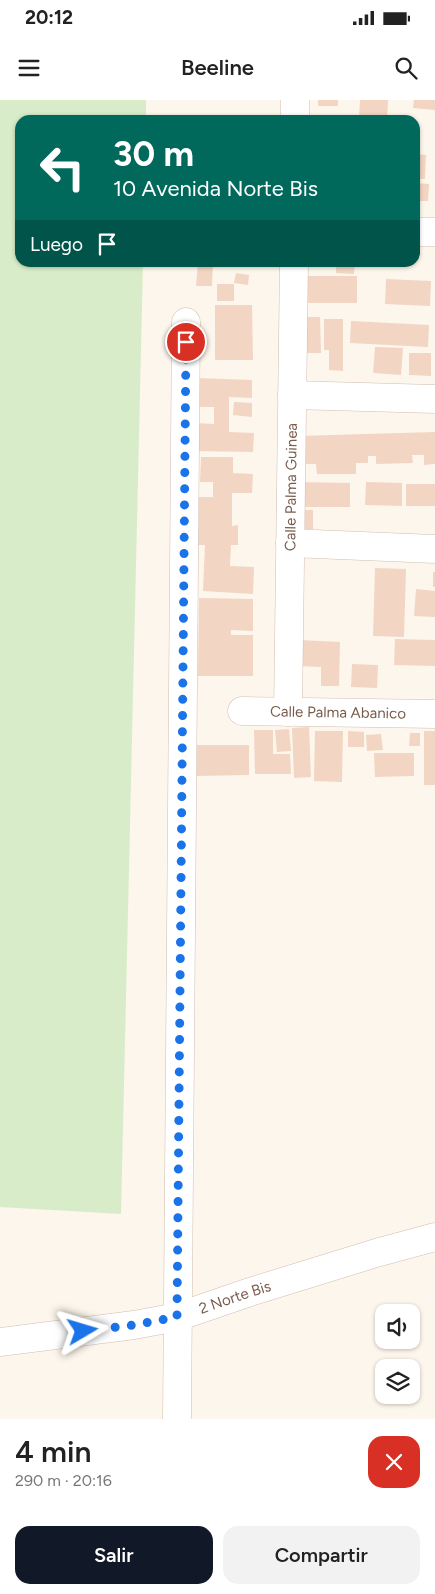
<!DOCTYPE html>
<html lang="es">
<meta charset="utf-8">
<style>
:root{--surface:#fff;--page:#f2f2f2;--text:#222;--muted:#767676;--accent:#111827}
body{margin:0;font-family:Figtree,sans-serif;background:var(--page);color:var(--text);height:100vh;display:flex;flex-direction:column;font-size:19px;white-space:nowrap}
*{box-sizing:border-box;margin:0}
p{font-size:16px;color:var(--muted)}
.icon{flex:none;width:28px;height:28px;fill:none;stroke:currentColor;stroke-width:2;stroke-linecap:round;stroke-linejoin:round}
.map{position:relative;height:1319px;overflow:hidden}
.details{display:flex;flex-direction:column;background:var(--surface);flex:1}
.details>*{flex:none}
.guide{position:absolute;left:15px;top:15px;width:405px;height:152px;border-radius:15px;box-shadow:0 1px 4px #0004;background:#00695c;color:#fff;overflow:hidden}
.fabs{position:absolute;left:375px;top:1204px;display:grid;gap:10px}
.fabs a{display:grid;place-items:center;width:45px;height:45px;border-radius:10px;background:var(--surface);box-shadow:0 1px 4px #0004;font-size:25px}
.pin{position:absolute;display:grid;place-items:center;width:42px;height:42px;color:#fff;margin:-21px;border:2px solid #fff;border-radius:50%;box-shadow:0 1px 5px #0007}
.me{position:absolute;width:55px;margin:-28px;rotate:83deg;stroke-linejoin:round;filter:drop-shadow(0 0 4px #0008)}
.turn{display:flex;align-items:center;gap:18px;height:105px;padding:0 15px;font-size:22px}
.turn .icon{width:65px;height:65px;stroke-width:2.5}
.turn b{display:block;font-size:35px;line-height:42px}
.then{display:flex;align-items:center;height:48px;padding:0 15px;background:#0003;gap:10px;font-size:19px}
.round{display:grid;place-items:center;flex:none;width:52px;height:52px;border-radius:15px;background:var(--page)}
.headline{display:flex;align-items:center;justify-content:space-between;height:85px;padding:0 15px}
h1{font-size:30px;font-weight:600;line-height:38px}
.primary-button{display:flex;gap:10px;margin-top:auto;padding:10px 15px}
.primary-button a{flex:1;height:58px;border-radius:15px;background:var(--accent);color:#fff;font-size:20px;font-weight:600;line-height:58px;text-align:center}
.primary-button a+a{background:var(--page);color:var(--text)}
.status{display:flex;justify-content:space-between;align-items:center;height:35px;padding:0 25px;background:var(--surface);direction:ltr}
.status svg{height:14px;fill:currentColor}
header{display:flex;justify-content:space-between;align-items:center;height:65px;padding:0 15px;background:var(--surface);font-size:22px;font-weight:600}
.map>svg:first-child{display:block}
.green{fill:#d8ecc9}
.building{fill:#f3d5c3}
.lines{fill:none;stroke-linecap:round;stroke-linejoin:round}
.minor-casing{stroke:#d1beb0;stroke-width:29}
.tertiary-casing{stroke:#d1beb0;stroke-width:29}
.minor{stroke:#fff;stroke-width:28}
.tertiary{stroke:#fff;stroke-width:28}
.route{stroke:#1a73e8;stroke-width:9;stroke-dasharray:0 16.2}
.labels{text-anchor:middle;stroke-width:4.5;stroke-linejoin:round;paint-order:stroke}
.street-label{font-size:15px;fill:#7a5c4d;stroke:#fffaf3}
</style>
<div class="status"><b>20:12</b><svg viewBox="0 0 49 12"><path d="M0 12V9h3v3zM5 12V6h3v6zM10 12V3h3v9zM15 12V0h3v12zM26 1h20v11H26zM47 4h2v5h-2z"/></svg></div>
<header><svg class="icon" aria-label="menu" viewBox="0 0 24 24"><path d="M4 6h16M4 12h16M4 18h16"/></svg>Beeline<svg class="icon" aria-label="search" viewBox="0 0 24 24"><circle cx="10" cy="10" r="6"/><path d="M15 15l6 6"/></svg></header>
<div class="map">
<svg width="435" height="1319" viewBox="0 0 435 1319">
<rect width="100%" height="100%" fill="#fdf6ec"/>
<path class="green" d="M 0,0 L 146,0 L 146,20 L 20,20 L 20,162 L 143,163 L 121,1114 L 0,1107 Z"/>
<path class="building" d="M 318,0 L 338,0 L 338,6 L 318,6 Z
M 360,0 L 388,0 L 387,20 L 359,20 Z
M 414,0 L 435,0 L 435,10 L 413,8 Z
M 415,54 L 426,55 L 425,79 L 415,79 Z
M 415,83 L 429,84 L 428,101 L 415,101 Z
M 198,162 L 213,162 L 212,186 L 196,186 Z
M 336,162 L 355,162 L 354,174 L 336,173 Z
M 236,173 L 249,175 L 248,185 L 234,183 Z
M 307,176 L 357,176 L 357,203 L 307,203 Z
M 386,179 L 431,181 L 430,206 L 385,204 Z
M 217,184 L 234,184 L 234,201 L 217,201 Z
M 215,205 L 252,205 L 253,260 L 215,260 Z
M 301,217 L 320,217 L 321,253 L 301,253 Z
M 324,219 L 343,219 L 343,271 L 329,270 L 329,250 L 324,250 Z
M 351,221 L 429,225 L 428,247 L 350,243 Z
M 375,247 L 403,248 L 401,275 L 373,273 Z
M 409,253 L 431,253 L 431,276 L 409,275 Z
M 197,278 L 252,280 L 252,298 L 229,297 L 229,332 L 254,333 L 253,352 L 195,351 L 196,323 L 214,324 L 214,307 L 196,307 Z
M 234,302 L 252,303 L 252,317 L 233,315 Z
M 435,332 L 435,364 L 424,365 L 424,355 L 412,355 L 413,363 L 376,364 L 376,356 L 368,356 L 368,363 L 356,363 L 356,374 L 317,374 L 316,364 L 298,364 L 298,336 Z
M 201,357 L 233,357 L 233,373 L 253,374 L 252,393 L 232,393 L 232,426 L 238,425 L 238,445 L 231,445 L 230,466 L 254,467 L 253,494 L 203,491 L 205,445 L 195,445 L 195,425 L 199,426 L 199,397 L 213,397 L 213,382 L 200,382 Z
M 297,382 L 350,383 L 350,407 L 296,407 Z
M 366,382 L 402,383 L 402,406 L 365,405 Z
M 406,384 L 435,384 L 435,406 L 406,406 Z
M 300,410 L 313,410 L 313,429 L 299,429 Z
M 375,468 L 406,469 L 404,537 L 373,536 Z
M 433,472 L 435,472 L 435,487 L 433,487 Z
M 416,489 L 435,491 L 435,517 L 414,516 Z
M 199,498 L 253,499 L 253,531 L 231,530 L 231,535 L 253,535 L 253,576 L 198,576 Z
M 395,539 L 435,540 L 435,566 L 394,565 Z
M 299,540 L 340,542 L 339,586 L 321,586 L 321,567 L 298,566 Z
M 352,564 L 378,565 L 377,588 L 351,587 Z
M 309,627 L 311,677 L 294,678 L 292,628 Z
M 289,629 L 291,651 L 277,652 L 275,630 Z
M 254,630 L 273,630 L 273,654 L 290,654 L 291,674 L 255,674 Z
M 315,631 L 343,631 L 342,682 L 314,681 Z
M 348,631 L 364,632 L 364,647 L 348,647 Z
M 424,631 L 435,631 L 435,685 L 424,685 Z
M 410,633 L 420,633 L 420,646 L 409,646 Z
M 381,634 L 383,650 L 367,651 L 366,635 Z
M 195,645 L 249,645 L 249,675 L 196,676 Z
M 374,653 L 414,653 L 414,676 L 375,677 Z"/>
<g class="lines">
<g class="minor-casing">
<g id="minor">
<path d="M 295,20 L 295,0"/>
<path d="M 415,132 L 435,132"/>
<path d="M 292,295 L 435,299"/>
<path d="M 290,443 L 435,449"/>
<path id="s1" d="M 242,611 L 435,614"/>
<path id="s2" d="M 288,612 L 294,162"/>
<path d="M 177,1319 L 186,222"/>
</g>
</g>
<g class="tertiary-casing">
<g id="tertiary">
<path id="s3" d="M 0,1242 L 134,1225 L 177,1217 L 250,1192 L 376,1153 L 435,1137"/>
</g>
</g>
<use href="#minor" class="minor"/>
<use href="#tertiary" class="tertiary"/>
</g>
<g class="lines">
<path class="route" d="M 83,1231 L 134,1225 L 177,1217 L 186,242"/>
</g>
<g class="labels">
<g class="street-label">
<text dy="5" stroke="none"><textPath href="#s2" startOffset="225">Calle Palma Guinea</textPath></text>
<text dy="5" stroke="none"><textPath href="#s1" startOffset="96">Calle Palma Abanico</textPath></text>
<text dy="5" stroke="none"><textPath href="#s3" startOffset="240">2 Norte Bis</textPath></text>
</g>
</g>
</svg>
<div class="fabs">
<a><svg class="icon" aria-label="sound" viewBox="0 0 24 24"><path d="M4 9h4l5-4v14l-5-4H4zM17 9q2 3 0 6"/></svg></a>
<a><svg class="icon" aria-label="layers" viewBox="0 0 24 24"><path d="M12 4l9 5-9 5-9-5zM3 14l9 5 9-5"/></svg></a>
</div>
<div class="pin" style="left:186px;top:242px;background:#d93025"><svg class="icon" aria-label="arrive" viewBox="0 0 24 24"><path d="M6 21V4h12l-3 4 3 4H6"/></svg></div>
<svg class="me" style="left:83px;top:1231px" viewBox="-20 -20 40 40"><path d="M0-17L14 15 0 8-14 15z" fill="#1a73e8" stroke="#fff" stroke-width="4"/></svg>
<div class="guide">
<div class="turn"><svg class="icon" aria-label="left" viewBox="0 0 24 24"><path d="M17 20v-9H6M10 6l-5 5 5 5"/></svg><div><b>30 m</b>10 Avenida Norte Bis</div></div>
<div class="then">Luego<svg class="icon" aria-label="arrive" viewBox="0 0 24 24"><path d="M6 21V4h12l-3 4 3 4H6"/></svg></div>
</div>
</div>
<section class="details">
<div class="headline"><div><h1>4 min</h1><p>290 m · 20:16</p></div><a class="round" style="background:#d93025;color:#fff"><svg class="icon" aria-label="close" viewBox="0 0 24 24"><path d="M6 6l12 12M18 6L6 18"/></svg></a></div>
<div class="primary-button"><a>Salir</a><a>Compartir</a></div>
</section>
